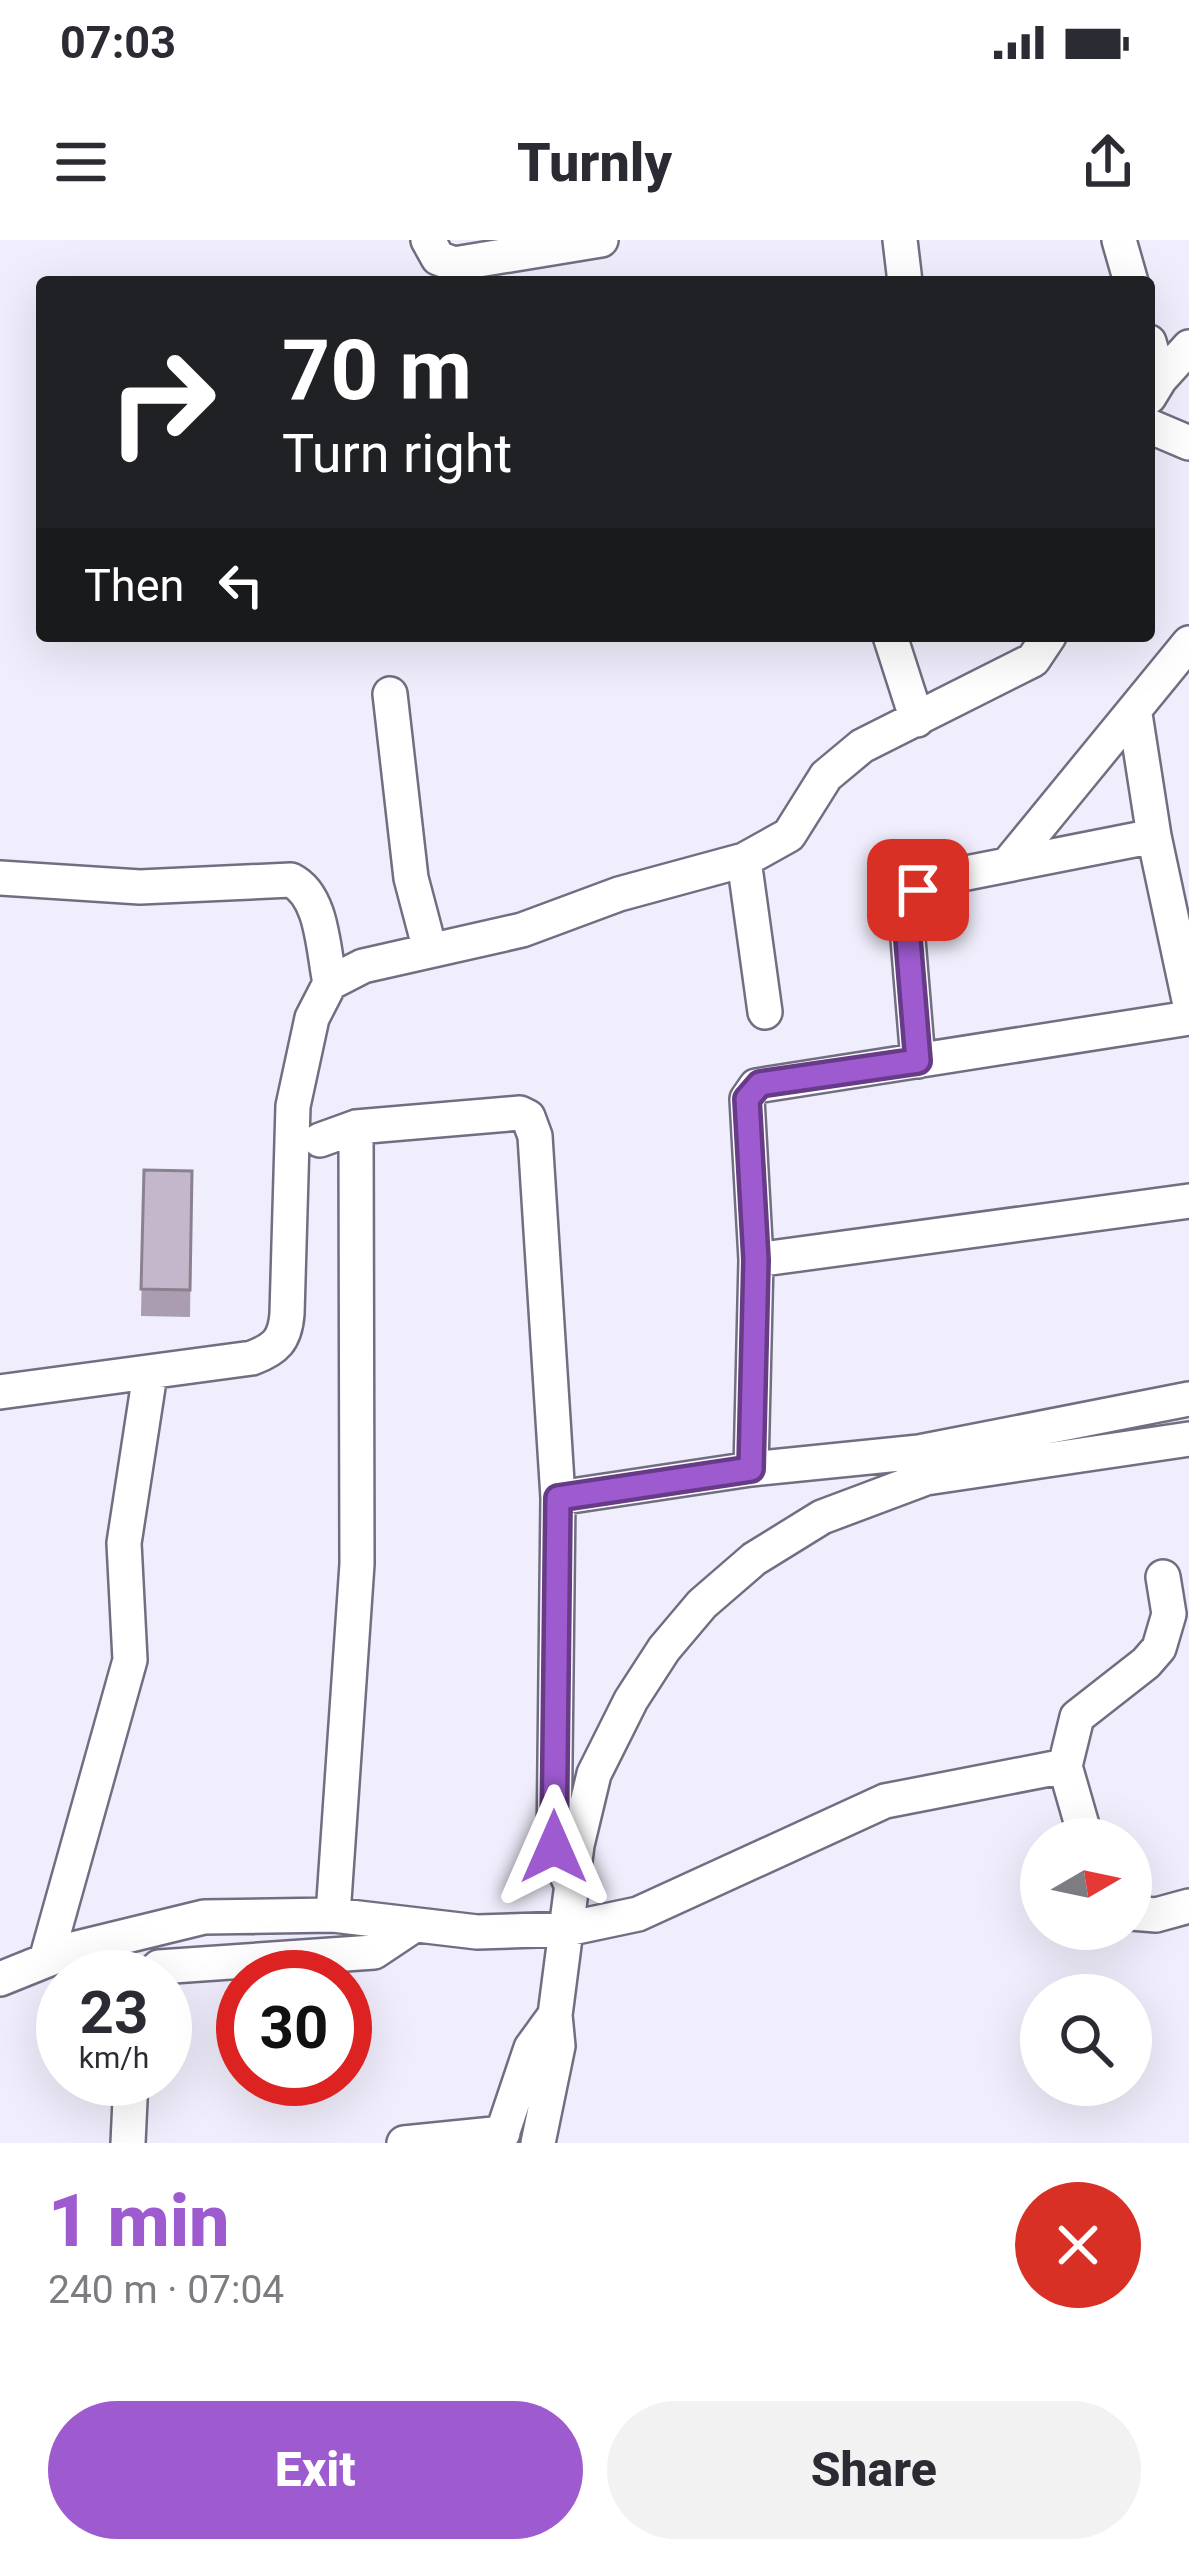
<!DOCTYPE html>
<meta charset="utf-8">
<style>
:root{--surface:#fff;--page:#f2f2f3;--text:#2b2b33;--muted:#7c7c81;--accent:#9e5bd0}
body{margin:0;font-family:Roboto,sans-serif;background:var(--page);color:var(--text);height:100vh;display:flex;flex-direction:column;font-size:45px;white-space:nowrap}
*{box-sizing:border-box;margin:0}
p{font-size:39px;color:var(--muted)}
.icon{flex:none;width:66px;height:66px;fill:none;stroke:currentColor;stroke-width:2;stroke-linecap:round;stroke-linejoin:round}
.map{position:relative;height:1903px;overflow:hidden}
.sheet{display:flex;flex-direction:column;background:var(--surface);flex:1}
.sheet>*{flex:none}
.banner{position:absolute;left:36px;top:36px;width:1119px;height:366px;border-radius:12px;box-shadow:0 12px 48px #0002;background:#202124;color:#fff;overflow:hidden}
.needle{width:78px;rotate:81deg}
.fabs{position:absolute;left:1020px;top:1578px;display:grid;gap:24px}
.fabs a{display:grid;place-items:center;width:132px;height:132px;border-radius:50%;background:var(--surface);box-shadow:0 12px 48px #0002;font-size:60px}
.speed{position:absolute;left:36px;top:1710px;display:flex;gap:24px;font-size:60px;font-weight:700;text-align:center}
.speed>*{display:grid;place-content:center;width:156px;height:156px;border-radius:50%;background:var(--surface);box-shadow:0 12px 48px #0002;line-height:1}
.speed small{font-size:30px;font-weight:400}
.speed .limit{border:18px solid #d22;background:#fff;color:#111}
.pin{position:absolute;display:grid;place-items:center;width:102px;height:102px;color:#fff;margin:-51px;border-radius:24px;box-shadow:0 6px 18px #0006}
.me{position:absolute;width:132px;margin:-66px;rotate:0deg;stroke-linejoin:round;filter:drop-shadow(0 0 9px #0008)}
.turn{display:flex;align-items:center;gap:42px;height:252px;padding:0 48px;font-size:54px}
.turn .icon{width:156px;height:156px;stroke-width:2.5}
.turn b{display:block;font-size:84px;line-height:102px}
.then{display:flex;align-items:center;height:114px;padding:0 48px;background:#0003;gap:24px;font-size:45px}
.round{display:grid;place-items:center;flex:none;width:126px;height:126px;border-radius:63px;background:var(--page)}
.summary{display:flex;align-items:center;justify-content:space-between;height:204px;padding:0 48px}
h1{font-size:72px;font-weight:800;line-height:90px;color:var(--accent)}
.button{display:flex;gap:24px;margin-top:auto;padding:24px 48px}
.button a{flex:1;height:138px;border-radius:72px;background:var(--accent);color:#fff;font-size:48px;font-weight:800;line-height:138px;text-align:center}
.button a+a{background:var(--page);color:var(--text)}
.status{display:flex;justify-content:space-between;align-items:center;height:84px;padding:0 60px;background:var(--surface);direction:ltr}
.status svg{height:33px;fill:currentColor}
header{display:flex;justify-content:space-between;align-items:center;height:156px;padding:0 48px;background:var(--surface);font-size:54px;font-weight:800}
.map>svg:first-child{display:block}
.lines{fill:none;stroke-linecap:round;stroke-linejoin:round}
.street-casing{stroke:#726e82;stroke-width:38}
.street{stroke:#fff;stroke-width:33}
.wall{fill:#a99daf}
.building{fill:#c5b7cb;stroke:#8a808e;stroke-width:3}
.route-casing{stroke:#673b87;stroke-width:30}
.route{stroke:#9e5bd0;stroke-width:21}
</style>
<div class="status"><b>07:03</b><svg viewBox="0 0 49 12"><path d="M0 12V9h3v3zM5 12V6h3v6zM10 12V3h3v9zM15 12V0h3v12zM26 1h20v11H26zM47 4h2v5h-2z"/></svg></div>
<header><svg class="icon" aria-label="menu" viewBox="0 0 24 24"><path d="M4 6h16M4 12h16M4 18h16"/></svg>Turnly<svg class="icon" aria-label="share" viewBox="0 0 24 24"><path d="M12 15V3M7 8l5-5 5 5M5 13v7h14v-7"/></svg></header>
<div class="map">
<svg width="1189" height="1903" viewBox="0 0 1189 1903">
<rect width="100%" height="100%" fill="#f0eefc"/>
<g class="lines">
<g class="street-casing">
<path id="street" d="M 428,0 L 438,18 L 454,24 L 601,0
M 900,0 L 905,42
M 1119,0 L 1131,42
M 1149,102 L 1160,139
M 1149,157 L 1160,139 L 1189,107
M 1149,186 L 1189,203
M 890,396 L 917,480
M 390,454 L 411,638 L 430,710
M 1135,474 L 1154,596 L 1189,760
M 744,620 L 765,772
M 1008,624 L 1189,403
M 0,638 L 140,647 L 291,640 C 323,656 323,710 330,743
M 918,821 L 906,675 L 918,650 L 941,638 L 1154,596
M 320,900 L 356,887 L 520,873 L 528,877 L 535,896 L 558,1258 L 554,1607 L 570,1642
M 756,1020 L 1189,961
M 0,1152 L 252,1118 C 276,1109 285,1100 287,1074 L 293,866 L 312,778 L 330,743 L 363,726 L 522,690 L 619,654 L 744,620 L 789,595 L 826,536 L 862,506 L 1033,420 L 1049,396
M 751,1229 L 756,1020 L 747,859 L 756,846 L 1189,778
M 558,1258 L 751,1229 L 919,1212 L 1189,1159
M 1086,1599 L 1065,1526 L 1077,1477 L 1146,1423 L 1159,1408 L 1169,1374 L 1163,1337
M 1131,1673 L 1156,1675 L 1189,1666
M 333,1675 L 357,1324 L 356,887
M 46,1720 L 130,1420 L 124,1303 L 150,1134
M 148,1737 L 159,1727 L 374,1712 L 413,1686
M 0,1739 L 77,1708 L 204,1677 L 333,1675 L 477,1692 L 567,1689 L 638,1674 L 885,1561 L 1065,1526
M 128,1903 L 131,1839
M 404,1903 L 503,1893
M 499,1903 L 531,1808 L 555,1775
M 538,1903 L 558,1806 L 555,1775 L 577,1605 L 594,1534 L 631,1460 L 664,1409 L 702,1364 L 754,1319 L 822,1277 L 926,1238 L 1189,1199"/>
</g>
<use href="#street" class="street"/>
</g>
<path class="wall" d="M 144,930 L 192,931 L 190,1077 L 141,1076 Z"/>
<path class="building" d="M 144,930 L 192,931 L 190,1050 L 141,1049 Z"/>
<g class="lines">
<g class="route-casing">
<path id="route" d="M 554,1607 L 558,1258 L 751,1229 L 756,1020 L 747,859 L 760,844 L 918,821 L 906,675 L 918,650"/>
</g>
<use href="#route" class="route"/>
</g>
</svg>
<div class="fabs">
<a><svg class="needle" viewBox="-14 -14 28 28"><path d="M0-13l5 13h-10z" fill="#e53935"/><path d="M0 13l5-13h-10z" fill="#7c7c81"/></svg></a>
<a><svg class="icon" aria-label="search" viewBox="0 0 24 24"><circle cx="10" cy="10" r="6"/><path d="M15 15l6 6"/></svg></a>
</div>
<div class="speed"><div>23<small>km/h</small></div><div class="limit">30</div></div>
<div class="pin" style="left:918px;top:650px;background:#d93025"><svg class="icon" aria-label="arrive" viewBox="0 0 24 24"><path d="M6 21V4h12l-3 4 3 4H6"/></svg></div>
<svg class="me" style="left:554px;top:1607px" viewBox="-20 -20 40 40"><path d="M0-17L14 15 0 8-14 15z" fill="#9e5bd0" stroke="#fff" stroke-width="4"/></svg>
<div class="banner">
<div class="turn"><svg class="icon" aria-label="right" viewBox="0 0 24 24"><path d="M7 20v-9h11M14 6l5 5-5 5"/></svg><div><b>70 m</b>Turn right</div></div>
<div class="then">Then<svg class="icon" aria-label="left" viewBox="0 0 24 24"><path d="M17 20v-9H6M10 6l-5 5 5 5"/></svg></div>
</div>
</div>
<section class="sheet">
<div class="summary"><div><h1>1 min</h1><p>240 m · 07:04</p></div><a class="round" style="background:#d93025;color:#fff"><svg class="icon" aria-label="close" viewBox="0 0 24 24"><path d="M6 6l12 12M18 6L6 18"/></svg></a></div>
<div class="button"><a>Exit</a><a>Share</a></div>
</section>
